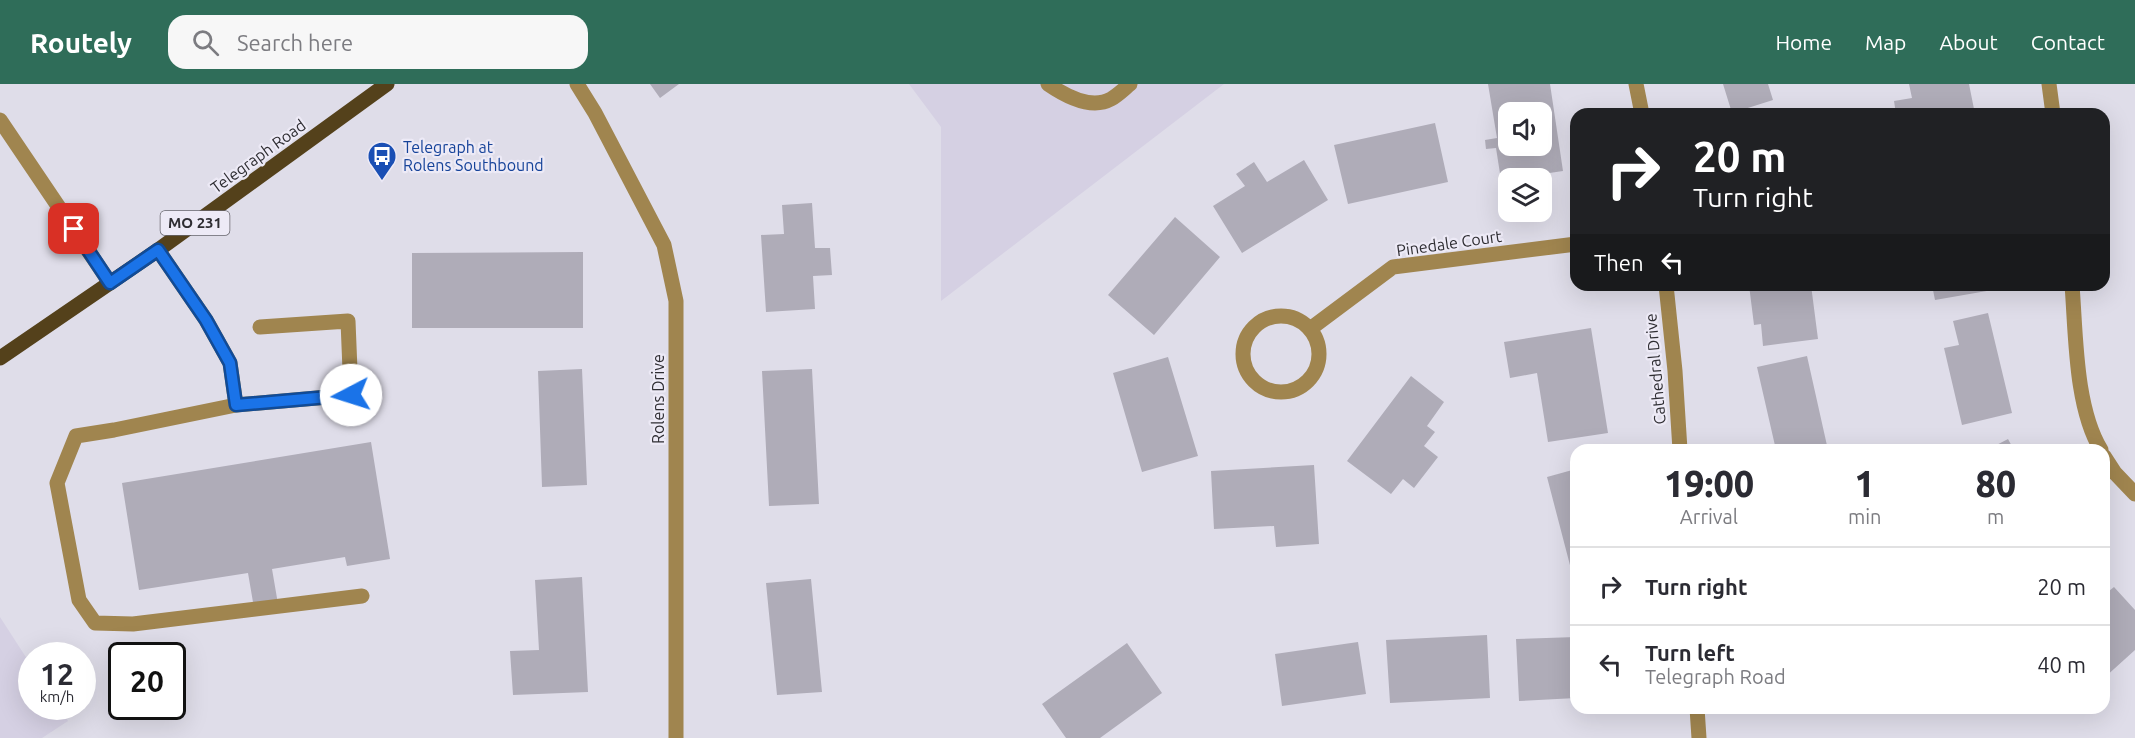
<!DOCTYPE html>
<style>
:root{--surface:#fff;--page:#f7f7f7;--text:#2b2b33;--muted:#7c7c81;--line:#e1e1e2;--accent:#2f6d59}
body{margin:0;font-family:Ubuntu,sans-serif;background:var(--page);color:var(--text);height:100vh;display:flex;flex-direction:column;font-size:22px;white-space:nowrap}
*{box-sizing:border-box;margin:0}
p{font-size:20px;color:var(--muted)}
.icon{flex:none;width:33px;height:33px;fill:none;stroke:currentColor;stroke-width:2;stroke-linecap:round;stroke-linejoin:round}
.map{position:relative;flex:1;overflow:hidden}
.details{position:absolute;left:1570px;top:360px;width:540px;height:270px;display:flex;flex-direction:column;background:var(--surface);border-radius:18px;box-shadow:0 6px 24px #0002}
.details>*{flex:none}
.banner{position:absolute;left:1570px;top:24px;width:540px;height:183px;border-radius:18px;box-shadow:0 6px 24px #0002;background:#202124;color:#fff;overflow:hidden}
.buttons{position:absolute;left:1498px;top:18px;display:grid;gap:12px}
.buttons a{display:grid;place-items:center;width:54px;height:54px;border-radius:12px;background:var(--surface);box-shadow:0 6px 24px #0002;font-size:30px}
.speed{position:absolute;left:18px;top:558px;display:flex;gap:12px;font-size:30px;font-weight:700;text-align:center}
.speed>*{display:grid;place-content:center;width:78px;height:78px;border-radius:50%;background:var(--surface);box-shadow:0 6px 24px #0002;line-height:1}
.speed small{font-size:15px;font-weight:400}
.speed .limit{border:3px solid #111;border-radius:9px;background:#fff;color:#111}
.pin{position:absolute;display:grid;place-items:center;width:51px;height:51px;color:#fff;margin:-26px;border-radius:12px;box-shadow:0 3px 9px #0006}
.me{position:absolute;width:66px;margin:-33px;rotate:265deg;stroke-linejoin:round;filter:drop-shadow(0 0 4px #0008)}
.turn{display:flex;align-items:center;gap:21px;height:126px;padding:0 24px;font-size:27px}
.turn .icon{width:78px;height:78px;stroke-width:2.5}
.turn b{display:block;font-size:42px;line-height:51px}
.then{display:flex;align-items:center;height:57px;padding:0 24px;background:#0003;gap:12px;font-size:22px}
.eta{display:flex;justify-content:space-evenly;align-items:center;height:102px;text-align:center}
.eta b{font-size:36px;font-weight:800;line-height:42px}
ul{padding:0;list-style:none}
li{display:flex;align-items:center;gap:18px;height:78px;padding:0 24px;border-top:2px solid var(--line)}
li div{flex:1}
li b{display:block;font-size:22px}
li em{font-style:normal}
header{display:flex;align-items:center;gap:36px;box-sizing:border-box;height:84px;padding:0 30px;background:var(--accent);color:#fff}
header strong{font-size:28px}
nav{display:flex;gap:33px;margin-inline-start:auto;font-size:21px}
.search{width:420px;height:54px;background:var(--page);display:flex;align-items:center;gap:15px;box-sizing:border-box;padding:0 21px;border-radius:18px;color:var(--muted);font-size:22px}
.map>svg:first-child{display:block}
.built{fill:#d5d0e3}
.building{fill:#afacb8;fill-rule:evenodd}
.lines{fill:none;stroke-linecap:round;stroke-linejoin:round}
.minor{stroke:#a0854f;stroke-width:15}
.major{stroke:#54411b;stroke-width:15}
.route-casing{stroke:#114b97;stroke-width:15}
.route{stroke:#1a73e8;stroke-width:10}
.labels{text-anchor:middle;stroke-width:4.5;stroke-linejoin:round;paint-order:stroke}
.shield{fill:#edeaf6;stroke:#67666d;stroke-width:1.5}
.shield-label{font-size:15px;font-weight:bold;fill:#2e2d32}
.transit-label{font-size:16px;fill:#164399;stroke:#edeaf6;text-anchor:start}
.street-label{font-size:16px;fill:#2e2d32;stroke:#edeaf6}
</style>
<header>
<strong>Routely</strong>
<div class="search"><svg class="icon" aria-label="search" viewBox="0 0 24 24"><circle cx="10" cy="10" r="6"/><path d="M15 15l6 6"/></svg>Search here</div>
<nav><a>Home</a><a>Map</a><a>About</a><a>Contact</a></nav>
</header>
<div class="map">
<svg width="2135" height="654" viewBox="0 0 2135 654">
<rect width="100%" height="100%" fill="#dfdde9"/>
<path class="built" d="M 909,0 L 1224,0 L 941,217 L 941,43 Z
M 0,533 L 31,581 L 32,622 L 59,623 L 68,637 L 42,654 L 0,654 Z"/>
<path class="building" d="M 650,0 L 679,0 L 660,14 Z
M 1488,0 L 1550,0 L 1563,87 L 1501,96 L 1496,64 L 1486,65 L 1485,56 L 1497,54 ZM 1509,28 L 1542,28 L 1542,62 L 1509,62 Z
M 1723,0 L 1768,0 L 1773,16 L 1732,29 Z
M 1909,0 L 1969,0 L 1975,30 L 1896,30 L 1894,17 L 1912,14 Z
M 1435,39 L 1448,98 L 1348,120 L 1334,61 Z
M 1304,76 L 1328,116 L 1242,169 L 1213,122 L 1245,102 L 1236,90 L 1254,78 L 1267,98 Z
M 812,119 L 815,164 L 830,164 L 832,191 L 813,192 L 815,225 L 766,228 L 761,151 L 784,150 L 782,121 Z
M 1175,133 L 1220,173 L 1154,251 L 1108,211 Z
M 583,168 L 583,244 L 412,244 L 412,169 Z
M 1749,201 L 1811,201 L 1818,255 L 1763,262 L 1761,240 L 1754,241 Z
M 1932,201 L 2003,201 L 2004,204 L 1935,216 Z
M 1988,229 L 2012,329 L 1962,341 L 1944,264 L 1959,261 L 1953,237 Z
M 1591,244 L 1608,349 L 1548,358 L 1537,289 L 1510,294 L 1504,258 Z
M 1807,272 L 1828,366 L 1776,366 L 1757,283 Z
M 1168,273 L 1198,372 L 1142,388 L 1113,289 Z
M 582,285 L 587,401 L 542,403 L 538,287 Z
M 812,285 L 819,420 L 769,422 L 762,287 Z
M 1411,292 L 1444,318 L 1427,342 L 1435,348 L 1424,362 L 1438,373 L 1414,404 L 1403,395 L 1391,410 L 1347,377 Z
M 2008,355 L 2014,366 L 1987,366 Z
M 371,358 L 390,475 L 347,482 L 345,473 L 272,485 L 278,520 L 254,524 L 248,489 L 139,506 L 122,399 Z
M 1314,381 L 1319,460 L 1276,463 L 1274,442 L 1214,445 L 1211,387 Z
M 1576,385 L 1576,484 L 1571,485 L 1547,393 Z
M 582,493 L 588,608 L 513,611 L 510,567 L 539,566 L 535,496 Z
M 811,495 L 822,608 L 777,611 L 766,499 Z
M 2114,503 L 2135,526 L 2135,566 L 2104,594 L 2104,511 Z
M 1487,551 L 1490,614 L 1390,619 L 1386,556 Z
M 1576,553 L 1576,614 L 1519,617 L 1516,555 Z
M 1358,558 L 1366,610 L 1282,622 L 1275,570 Z
M 1127,559 L 1162,609 L 1100,654 L 1066,654 L 1042,620 Z"/>
<g class="lines">
<path class="minor" d="M 577,0 L 595,29 L 664,161 L 676,217 L 676,654
M 1048,0 C 1064,11 1091,26 1111,15 C 1118,11 1124,5 1130,0
M 1636,0 L 1642,30
M 2049,0 L 2053,30
M 0,36 L 110,199
M 158,166 L 206,236 L 230,279 L 236,321 L 114,346 L 76,352 L 57,399 L 79,516 L 95,539 L 133,540 L 362,512
M 1666,201 L 1675,287 L 1680,366
M 2072,201 C 2076,251 2075,323 2101,366
M1243 270a38 38 0 1 1 76 0a38 38 0 1 1-76 0Z
M 1310,245 L 1393,183 L 1576,160
M 236,321 L 351,311 L 348,237 L 260,243
M 2104,372 L 2115,389 L 2135,410
M 1697,624 L 1699,654"/>
<path class="major" d="M 0,274 L 158,166 L 387,0"/>
</g>
<g class="lines">
<g class="route-casing">
<path id="route" d="M 74,145 L 110,199 L 158,166 L 206,236 L 230,279 L 236,321 L 351,311"/>
</g>
<use href="#route" class="route"/>
</g>
<defs>
<g id="bus-pin" transform="scale(1.5)"><path d="M0 17L-7.5 6A9.5 9.5 0 1 1 7.5 6Z" fill="#1a4fb4" stroke="#edeaf6"/><path d="M-5-6H5V4H4V6H2V4H-2V6H-4V4H-5ZM-3.5-4V0h7V-4ZM-3.5 1.2v1.5H-2V1.2ZM2 1.2v1.5H3.5V1.2Z" fill="#fff"/></g>
</defs>
<g fill-rule="evenodd">
<use href="#bus-pin" x="382" y="72"/>
</g>
<g class="labels">
<rect class="shield" x="160.5" y="127" width="69" height="24" rx="4.5"/>
<g class="shield-label">
<text x="195" y="144">MO 231</text>
</g>
<g class="transit-label">
<text x="403" y="69">Telegraph at<tspan x="403" dy="18">Rolens Southbound</tspan></text>
</g>
<g class="street-label">
<text transform="translate(258 72) rotate(-36)" y="6">Telegraph Road</text>
<text transform="translate(1449 159) rotate(-8)" y="6">Pinedale Court</text>
<text transform="translate(1655 285) rotate(-95)" y="6">Cathedral Drive</text>
<text transform="translate(658 315) rotate(-90)" y="6">Rolens Drive</text>
</g>
</g>
</svg>
<div class="buttons">
<a><svg class="icon" aria-label="sound" viewBox="0 0 24 24"><path d="M4 9h4l5-4v14l-5-4H4zM17 9q2 3 0 6"/></svg></a>
<a><svg class="icon" aria-label="layers" viewBox="0 0 24 24"><path d="M12 4l9 5-9 5-9-5zM3 14l9 5 9-5"/></svg></a>
</div>
<div class="speed"><div>12<small>km/h</small></div><div class="limit">20</div></div>
<div class="pin" style="left:74px;top:145px;background:#d93025"><svg class="icon" aria-label="arrive" viewBox="0 0 24 24"><path d="M6 21V4h12l-3 4 3 4H6"/></svg></div>
<svg class="me" style="left:351px;top:311px" viewBox="-20 -20 40 40"><circle r="19" fill="#fff"/><path d="M0-13L10 11 0 6-10 11z" fill="#1a73e8"/></svg>
<div class="banner">
<div class="turn"><svg class="icon" aria-label="right" viewBox="0 0 24 24"><path d="M7 20v-9h11M14 6l5 5-5 5"/></svg><div><b>20 m</b>Turn right</div></div>
<div class="then">Then<svg class="icon" aria-label="left" viewBox="0 0 24 24"><path d="M17 20v-9H6M10 6l-5 5 5 5"/></svg></div>
</div>
<section class="details">
<div class="eta">
<div><b>19:00</b><p>Arrival</p></div>
<div><b>1</b><p>min</p></div>
<div><b>80</b><p>m</p></div>
</div>
<ul>
<li><svg class="icon" aria-label="right" viewBox="0 0 24 24"><path d="M7 20v-9h11M14 6l5 5-5 5"/></svg><div><b>Turn right</b></div><em>20 m</em></li>
<li><svg class="icon" aria-label="left" viewBox="0 0 24 24"><path d="M17 20v-9H6M10 6l-5 5 5 5"/></svg><div><b>Turn left</b><p>Telegraph Road</p></div><em>40 m</em></li>
</ul>
</section>
</div>
